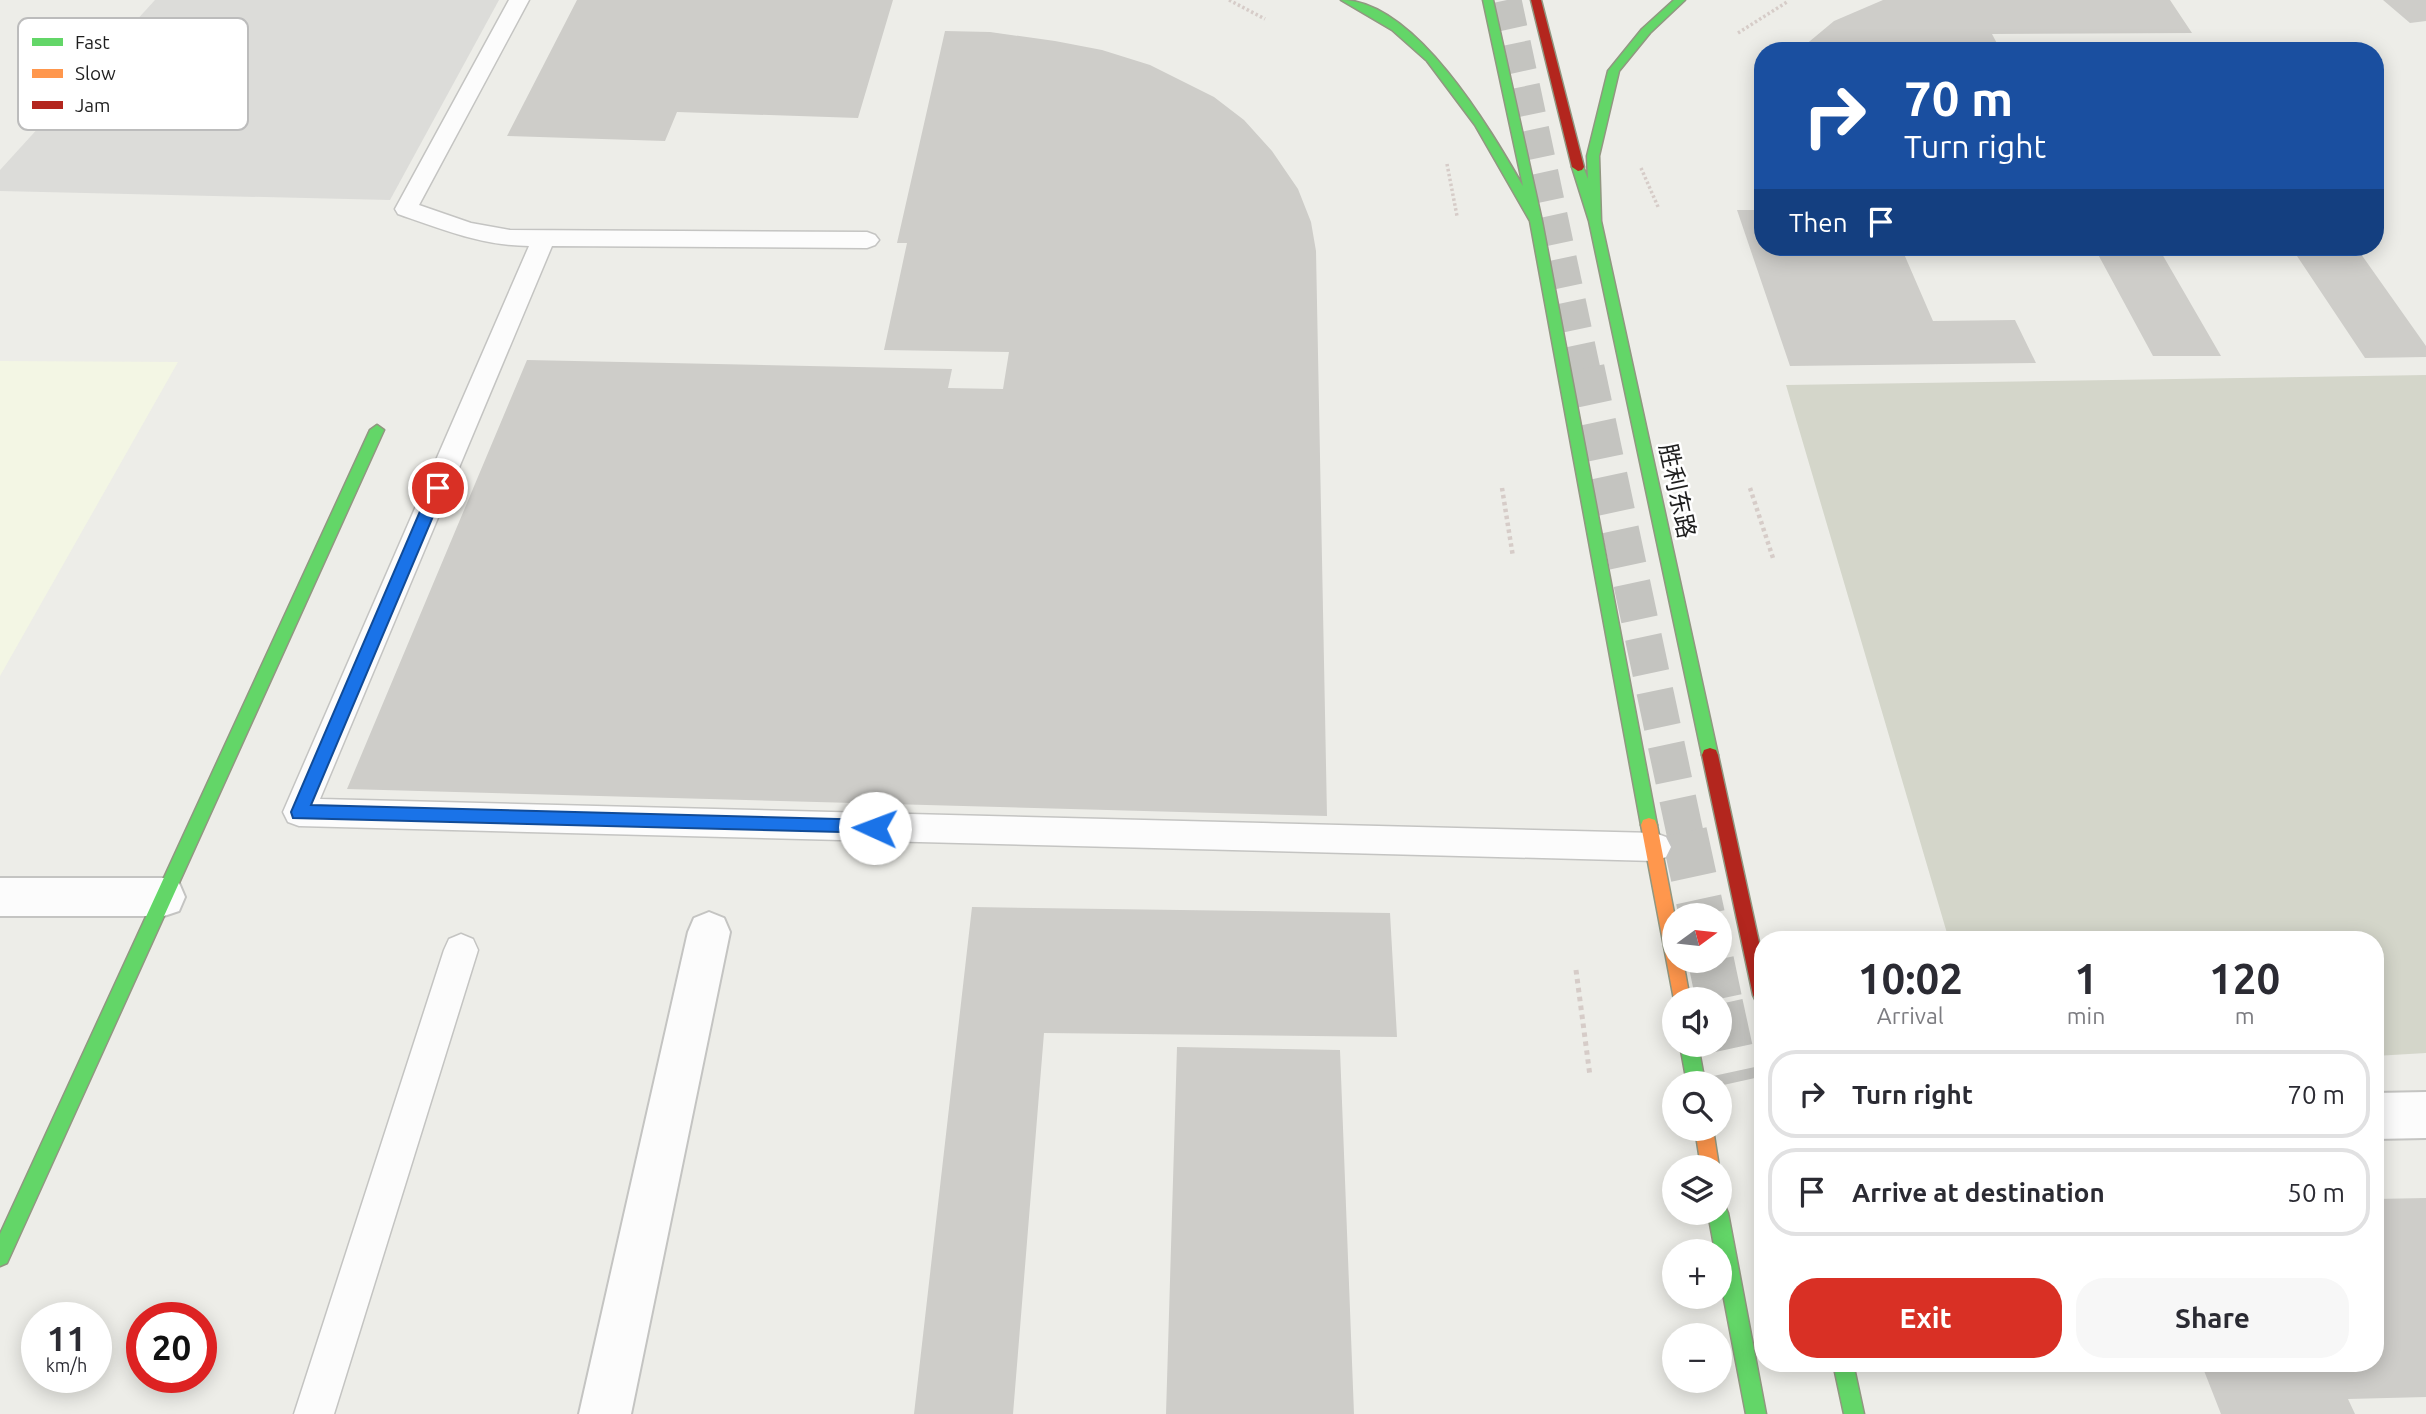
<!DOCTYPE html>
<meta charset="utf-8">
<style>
:root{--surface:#fff;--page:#f7f7f7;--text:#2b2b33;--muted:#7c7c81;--line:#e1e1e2;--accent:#d93025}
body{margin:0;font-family:Ubuntu,"Noto Sans SC",sans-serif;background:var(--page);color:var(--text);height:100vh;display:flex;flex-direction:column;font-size:26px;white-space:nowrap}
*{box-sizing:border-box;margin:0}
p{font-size:23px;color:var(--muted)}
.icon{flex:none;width:38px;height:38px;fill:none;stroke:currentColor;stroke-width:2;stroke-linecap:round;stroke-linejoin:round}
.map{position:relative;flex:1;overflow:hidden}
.side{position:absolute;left:1754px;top:931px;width:630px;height:441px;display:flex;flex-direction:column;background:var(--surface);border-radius:28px;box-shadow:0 4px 18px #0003}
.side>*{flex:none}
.guide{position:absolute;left:1754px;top:42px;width:630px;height:214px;border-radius:28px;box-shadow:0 4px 18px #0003;background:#1a4fa0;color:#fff;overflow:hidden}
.needle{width:46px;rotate:75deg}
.tools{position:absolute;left:1662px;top:903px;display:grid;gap:14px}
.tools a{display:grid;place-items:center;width:70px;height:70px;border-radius:50%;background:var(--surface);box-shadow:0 4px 18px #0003;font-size:35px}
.speed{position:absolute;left:21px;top:1302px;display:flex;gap:14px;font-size:35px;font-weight:700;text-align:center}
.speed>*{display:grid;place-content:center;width:91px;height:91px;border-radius:50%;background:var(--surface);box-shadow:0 4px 18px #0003;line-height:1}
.speed small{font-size:18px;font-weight:400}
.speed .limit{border:10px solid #d22;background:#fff;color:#111}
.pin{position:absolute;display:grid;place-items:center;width:60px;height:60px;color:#fff;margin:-30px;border:4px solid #fff;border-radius:50%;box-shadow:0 2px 7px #0007}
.me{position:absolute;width:77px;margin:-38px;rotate:272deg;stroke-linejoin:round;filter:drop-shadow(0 0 5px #0008)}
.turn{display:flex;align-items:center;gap:24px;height:147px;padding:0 35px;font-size:32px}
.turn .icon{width:91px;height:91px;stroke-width:2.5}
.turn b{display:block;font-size:49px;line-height:60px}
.then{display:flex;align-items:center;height:66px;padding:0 35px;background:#0003;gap:14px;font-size:26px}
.eta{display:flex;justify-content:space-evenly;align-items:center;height:119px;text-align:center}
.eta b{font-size:42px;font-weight:700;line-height:49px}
.primary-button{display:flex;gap:14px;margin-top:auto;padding:14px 35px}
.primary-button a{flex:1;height:80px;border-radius:28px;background:var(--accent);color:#fff;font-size:28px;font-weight:700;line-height:80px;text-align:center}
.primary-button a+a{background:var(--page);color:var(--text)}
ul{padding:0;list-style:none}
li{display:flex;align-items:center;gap:21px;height:88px;margin:0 14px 10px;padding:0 21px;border:4px solid var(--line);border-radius:28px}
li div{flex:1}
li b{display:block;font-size:26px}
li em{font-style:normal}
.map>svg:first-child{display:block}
.residential{fill:#dcdcd9}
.education{fill:#f3f6e4}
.construction{fill:#d4d6ca}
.building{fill:#cecdc9}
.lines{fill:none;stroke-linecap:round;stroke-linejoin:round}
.street-tunnel-far2{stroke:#c4c4c0;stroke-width:29;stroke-dasharray:29 15;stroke-linecap:butt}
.street-tunnel-far1{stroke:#c4c4c0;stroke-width:37;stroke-dasharray:37 18;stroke-linecap:butt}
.street-tunnel{stroke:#c4c4c0;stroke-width:46;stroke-dasharray:46 23;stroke-linecap:butt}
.lane-casing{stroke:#c4c4c2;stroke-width:3}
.street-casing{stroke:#c4c4c2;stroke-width:4}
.fast-casing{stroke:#919781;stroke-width:3}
.slow-casing{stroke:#919781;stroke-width:3}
.jam-casing{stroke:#919781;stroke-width:3}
.path-far2{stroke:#d6ccc8;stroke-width:3.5;stroke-dasharray:2.5 2.5;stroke-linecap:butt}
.path-far1{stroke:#d6ccc8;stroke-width:4.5;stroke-dasharray:3.5 3.5;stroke-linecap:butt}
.path{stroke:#d6ccc8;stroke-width:5;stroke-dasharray:4.5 4.5;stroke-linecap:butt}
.lane{fill:#fcfcfc;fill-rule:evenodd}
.street{fill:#fcfcfc;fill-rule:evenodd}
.fast{fill:#63d668;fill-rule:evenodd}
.slow{fill:#ff974d;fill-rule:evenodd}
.jam{fill:#b3261e;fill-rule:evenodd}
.route{fill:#1a73e8;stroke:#114b97;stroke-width:2}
.labels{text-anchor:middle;stroke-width:5;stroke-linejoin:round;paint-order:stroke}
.street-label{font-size:24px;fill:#1f1f1f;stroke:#fff}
.key{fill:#fff;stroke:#bcbcbc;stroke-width:2}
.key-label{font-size:19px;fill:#1f1f1f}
</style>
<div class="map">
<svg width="2426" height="1414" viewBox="0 0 2426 1414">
<rect width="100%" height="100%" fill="#edede8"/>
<path class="residential" d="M 155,0 L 499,0 L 390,200 L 0,191 L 0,170 Z"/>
<path class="education" d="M 0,361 L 178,362 L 0,676 Z"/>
<path class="construction" d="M 2426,375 L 2426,1053 L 2375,1056 L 2375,940 L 1949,940 L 1786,385 Z"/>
<path class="building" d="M 577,0 L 893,0 L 858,118 L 677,112 L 665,141 L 507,136 Z
M 1883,0 L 2170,0 L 2192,33 L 1992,34 L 2001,51 L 1798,51 L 1834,21 Z
M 2383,0 L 2426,0 L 2426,21 L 2410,23 Z
M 945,31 L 990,32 L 1055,41 L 1102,50 L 1150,65 L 1214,97 L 1244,120 L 1272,151 L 1298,189 L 1311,222 L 1316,251 L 1327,816 L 347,789 L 527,360 L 952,369 L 948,388 L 1003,389 L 1009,352 L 884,350 L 907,243 L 897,243 Z
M 1737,210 L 1762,210 L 1762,247 L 1901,247 L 1933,321 L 2015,320 L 2036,363 L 1790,366 Z
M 2094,247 L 2158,247 L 2221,356 L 2153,356 Z
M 2291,247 L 2356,247 L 2426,346 L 2426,357 L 2365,358 Z
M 972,907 L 1390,913 L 1397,1037 L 1044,1033 L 1013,1414 L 914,1414 Z
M 1177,1047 L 1340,1050 L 1354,1414 L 1166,1414 Z
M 2426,1198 L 2426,1397 L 2348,1399 L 2355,1414 L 2221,1414 L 2201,1363 L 2375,1363 L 2375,1199 Z"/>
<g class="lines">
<path class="street-tunnel-far2" d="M 1507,0 L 1586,370"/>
<path class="street-tunnel-far1" d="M 1586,368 L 1685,833"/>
<path class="street-tunnel" d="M 1684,832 L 1702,915
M 1711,961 L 1719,999
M 1720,1004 L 1737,1082"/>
<g class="lane-casing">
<path id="lane" d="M 509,0 L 529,0 L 419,205 L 471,223 L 510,230 L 867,232 L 875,235 L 879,240 L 875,245 L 867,248 L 552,246 L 320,799 L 1655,833 L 1666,837 L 1671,847 L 1666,857 L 1655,861 L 299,826 L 288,822 L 283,812 L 529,246 C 483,246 441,229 398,214 L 395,209 Z
M 461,934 L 473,939 L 478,950 L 334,1414 L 294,1414 L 444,950 L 449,939 Z"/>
</g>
<g class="street-casing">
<path id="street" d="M 0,878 L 164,878 L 179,883 L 185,897 L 179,911 L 164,916 L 0,916 Z
M 709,912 L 724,918 L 730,932 L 631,1414 L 579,1414 L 688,932 L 694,918 Z
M 2426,1092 L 2426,1138 L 2375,1139 L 2375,1093 Z"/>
</g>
<g class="fast-casing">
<path id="fast" d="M 1341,0 C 1415,0 1490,129 1523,186 L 1483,0 L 1493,0 L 1542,221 L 1657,825 L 1655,830 L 1649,832 L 1643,830 L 1641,825 L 1530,221 L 1475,125 L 1427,61 L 1392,30 Z
M 1674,0 L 1685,0 L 1650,33 L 1619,71 L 1599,156 L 1601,221 L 1718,755 L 1716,760 L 1710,762 L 1704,760 L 1702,755 L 1589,221 L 1572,167 L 1578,163 L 1582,164 L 1588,179 L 1587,156 L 1608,71 L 1642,29 Z
M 377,425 L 384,430 L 7,1263 L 0,1266 L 0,1234 L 370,430 Z
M 1680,1045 L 1698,1045 L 1705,1083 L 1687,1083 Z
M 1720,1204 L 1725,1206 L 1728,1213 L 1766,1414 L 1746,1414 L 1720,1278 L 1720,1251 L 1715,1251 L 1708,1213 L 1720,1213 Z
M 1833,1363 L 1853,1363 L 1864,1414 L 1844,1414 Z"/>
</g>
<g class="slow-casing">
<path id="slow" d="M 1649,818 L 1655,820 L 1657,825 L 1675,918 L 1675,961 L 1683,961 L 1690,999 L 1675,999 L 1675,1005 L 1641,825 L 1643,820 Z
M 1695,1129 L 1713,1129 L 1719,1167 L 1701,1167 Z"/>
</g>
<g class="jam-casing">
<path id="jam" d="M 1531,0 L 1541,0 L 1584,167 L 1582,170 L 1578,171 L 1572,167 Z
M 1710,748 L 1716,750 L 1718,755 L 1762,956 L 1762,1004 L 1756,1001 L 1753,995 L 1702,755 L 1704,750 Z"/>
</g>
<path class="path-far2" d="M 1229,0 L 1265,19
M 1738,33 L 1787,2
M 1447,164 L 1457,216
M 1641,168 L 1659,209"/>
<path class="path-far1" d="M 1502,488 L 1513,557
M 1750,488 L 1773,558"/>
<path class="path" d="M 1576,970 L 1590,1076"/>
<use href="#lane" class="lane"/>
<use href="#street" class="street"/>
<use href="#fast" class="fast"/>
<use href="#slow" class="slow"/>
<use href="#jam" class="jam"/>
</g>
<path class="route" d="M 438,482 L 445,488 L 311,805 L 875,820 L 883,828 L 881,833 L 293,818 L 291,812 L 430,488 Z"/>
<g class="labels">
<g class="street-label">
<text transform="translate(1677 491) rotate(78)" y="8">胜利东路</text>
</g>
</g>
<rect x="18" y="18" width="230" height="112" rx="10" class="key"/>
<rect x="32" y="38" width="31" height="8" fill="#63d668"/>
<rect x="32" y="69" width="31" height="9" fill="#ff974d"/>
<rect x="32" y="101" width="31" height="8" fill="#b3261e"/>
<g class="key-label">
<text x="75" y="49">Fast</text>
<text x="75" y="80">Slow</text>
<text x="75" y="112">Jam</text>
</g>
</svg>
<div class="tools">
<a><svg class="needle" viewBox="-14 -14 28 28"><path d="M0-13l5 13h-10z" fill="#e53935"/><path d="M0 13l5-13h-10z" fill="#7c7c81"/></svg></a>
<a><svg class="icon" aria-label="sound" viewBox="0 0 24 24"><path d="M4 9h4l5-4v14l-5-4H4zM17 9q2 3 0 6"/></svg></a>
<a><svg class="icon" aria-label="search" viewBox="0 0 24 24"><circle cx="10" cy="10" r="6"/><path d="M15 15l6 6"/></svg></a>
<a><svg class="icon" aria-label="layers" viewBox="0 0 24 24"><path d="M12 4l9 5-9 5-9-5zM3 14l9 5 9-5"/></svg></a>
<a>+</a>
<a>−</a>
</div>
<div class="speed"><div>11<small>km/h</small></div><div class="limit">20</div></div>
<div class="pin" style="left:438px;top:488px;background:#d93025"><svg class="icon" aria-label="arrive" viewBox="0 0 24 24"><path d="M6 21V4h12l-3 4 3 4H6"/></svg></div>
<svg class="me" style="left:875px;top:828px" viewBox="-20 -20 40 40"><circle r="19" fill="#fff"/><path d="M0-13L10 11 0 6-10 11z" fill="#1a73e8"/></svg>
<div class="guide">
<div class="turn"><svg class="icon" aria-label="right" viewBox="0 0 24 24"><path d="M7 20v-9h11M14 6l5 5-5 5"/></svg><div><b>70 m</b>Turn right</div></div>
<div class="then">Then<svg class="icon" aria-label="arrive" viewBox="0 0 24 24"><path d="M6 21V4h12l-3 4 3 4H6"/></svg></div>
</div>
<section class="side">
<div class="eta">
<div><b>10:02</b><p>Arrival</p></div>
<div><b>1</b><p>min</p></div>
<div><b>120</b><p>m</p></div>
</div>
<ul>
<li><svg class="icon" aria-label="right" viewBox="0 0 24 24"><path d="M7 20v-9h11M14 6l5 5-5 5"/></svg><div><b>Turn right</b></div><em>70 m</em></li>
<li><svg class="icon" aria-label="arrive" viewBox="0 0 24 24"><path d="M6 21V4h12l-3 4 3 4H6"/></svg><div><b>Arrive at destination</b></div><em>50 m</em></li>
</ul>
<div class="primary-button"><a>Exit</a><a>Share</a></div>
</section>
</div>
